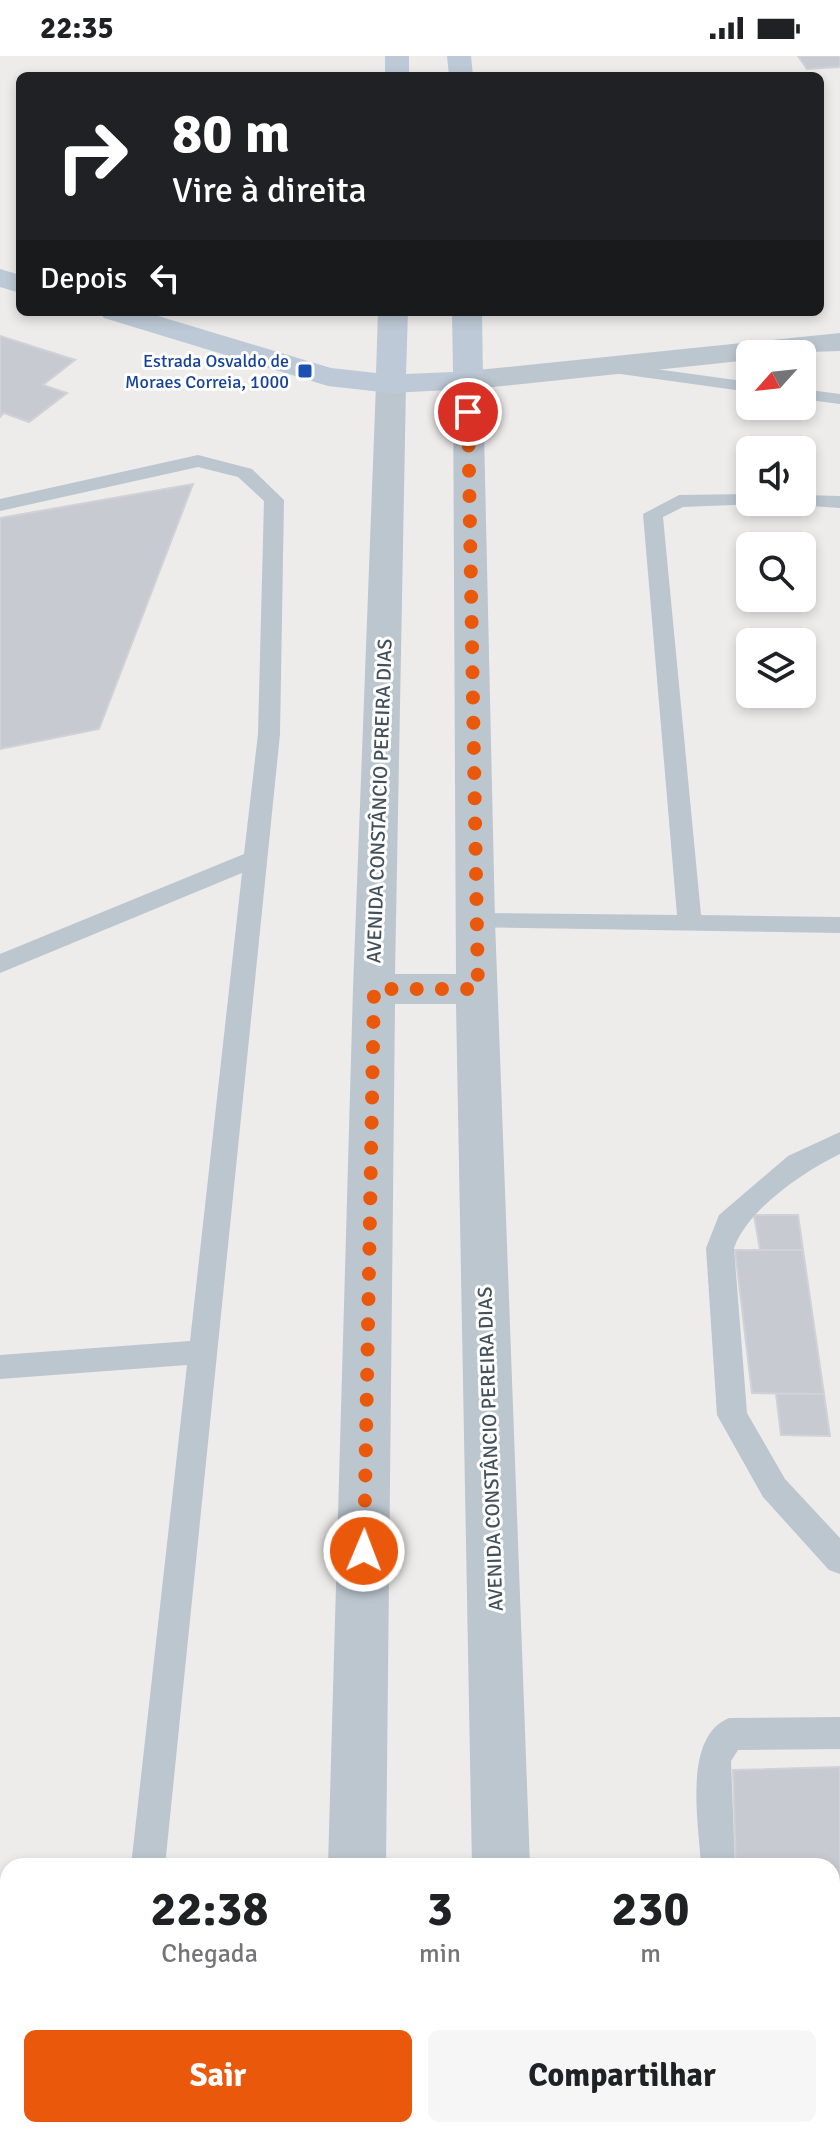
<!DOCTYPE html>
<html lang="pt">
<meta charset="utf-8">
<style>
:root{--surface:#fff;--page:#f6f6f6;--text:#202124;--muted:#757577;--accent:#ea580c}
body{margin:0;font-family:Signika,sans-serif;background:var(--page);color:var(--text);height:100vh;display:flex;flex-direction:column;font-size:30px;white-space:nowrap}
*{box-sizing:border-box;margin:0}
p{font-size:26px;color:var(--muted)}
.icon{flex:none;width:44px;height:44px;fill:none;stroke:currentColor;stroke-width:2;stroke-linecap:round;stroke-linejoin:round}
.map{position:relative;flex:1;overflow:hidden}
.panel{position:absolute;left:0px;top:1802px;width:840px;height:280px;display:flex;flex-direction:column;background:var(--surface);border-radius:24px 24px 0 0;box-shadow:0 4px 12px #0003}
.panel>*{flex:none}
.guide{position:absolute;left:16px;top:16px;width:808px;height:244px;border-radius:12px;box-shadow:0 4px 12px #0003;background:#202124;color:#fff;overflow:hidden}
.needle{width:52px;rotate:243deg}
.controls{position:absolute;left:736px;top:284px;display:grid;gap:16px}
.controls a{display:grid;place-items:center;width:80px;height:80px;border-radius:12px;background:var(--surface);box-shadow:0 4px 12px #0003;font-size:40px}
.pin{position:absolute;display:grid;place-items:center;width:68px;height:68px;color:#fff;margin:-34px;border:4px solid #fff;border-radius:50%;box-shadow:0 2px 8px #0007}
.me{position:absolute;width:88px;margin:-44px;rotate:1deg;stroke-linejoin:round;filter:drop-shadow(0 0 6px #0008)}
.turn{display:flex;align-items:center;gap:28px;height:168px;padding:0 24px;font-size:36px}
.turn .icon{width:104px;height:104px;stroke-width:2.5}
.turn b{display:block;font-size:56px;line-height:68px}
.then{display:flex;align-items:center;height:76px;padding:0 24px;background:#0003;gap:16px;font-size:30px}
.eta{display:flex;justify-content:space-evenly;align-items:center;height:136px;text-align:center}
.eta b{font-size:48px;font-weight:700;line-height:56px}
.button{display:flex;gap:16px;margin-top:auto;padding:16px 24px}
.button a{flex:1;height:92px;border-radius:12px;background:var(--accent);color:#fff;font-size:32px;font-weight:700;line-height:92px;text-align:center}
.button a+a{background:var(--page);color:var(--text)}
.status{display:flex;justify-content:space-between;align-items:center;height:56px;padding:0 40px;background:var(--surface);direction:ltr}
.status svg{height:22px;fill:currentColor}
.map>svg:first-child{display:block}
.building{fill:#c8cad1;stroke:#cfd2d7;stroke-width:2}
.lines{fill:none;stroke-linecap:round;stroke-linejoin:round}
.lane{fill:#bbc6cf;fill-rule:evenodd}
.street{fill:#bbc6cf;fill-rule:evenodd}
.secondary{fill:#bdc9d6;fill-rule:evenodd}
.route{stroke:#ea580c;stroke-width:14;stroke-dasharray:0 25.2}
.transit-dot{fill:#1a4fb4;stroke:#fff;stroke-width:3}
.labels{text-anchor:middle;stroke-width:6;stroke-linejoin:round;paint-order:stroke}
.far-transit-label{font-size:18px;fill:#164399;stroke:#fff;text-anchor:end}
.street-label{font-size:20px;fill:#434f59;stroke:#fff}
</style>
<div class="status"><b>22:35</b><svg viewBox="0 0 49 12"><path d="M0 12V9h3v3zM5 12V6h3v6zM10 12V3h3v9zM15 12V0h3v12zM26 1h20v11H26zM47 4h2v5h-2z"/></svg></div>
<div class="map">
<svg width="840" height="2082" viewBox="0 0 840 2082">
<rect width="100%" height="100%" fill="#eeebeb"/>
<path class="building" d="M 798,0 L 840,0 L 840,11 L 807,13 Z
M 0,280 L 75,304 L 43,329 L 67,337 L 29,366 L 4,357 L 0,361 Z
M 193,428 L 99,673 L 0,693 L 0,462 Z
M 754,1159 L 798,1159 L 803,1194 L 760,1194 Z
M 735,1194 L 803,1194 L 824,1338 L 752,1337 Z
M 776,1338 L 824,1338 L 830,1380 L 781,1379 Z
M 840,1711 L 840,2081 L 745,2080 L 745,2074 L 832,2074 L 832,1810 L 736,1810 L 733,1714 Z"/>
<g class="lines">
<path class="lane" d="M 612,307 L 750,326 L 750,336 L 606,316 L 603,312 Z
M 802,333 L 840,338 L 840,348 L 802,343 Z
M 198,399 L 252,413 L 284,444 L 280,678 L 165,1810 L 131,1810 L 187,1309 L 0,1323 L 0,1299 L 190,1285 L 242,817 L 0,917 L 0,898 L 244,798 L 258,678 L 264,445 L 238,421 L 198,411 L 0,455 L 0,443 Z
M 750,438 L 750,446 L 757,448 L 683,451 L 663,461 L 701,859 L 840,861 L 840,877 L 466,871 L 463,865 L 466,859 L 475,857 L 677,859 L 643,458 L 679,439 Z
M 802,439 L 840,440 L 840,452 L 795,449 L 793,446 L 802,446 Z
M 840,1076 L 840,1098 C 803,1116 748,1153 734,1192 L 747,1357 L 785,1423 L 840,1482 L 840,1518 L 829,1514 L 763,1441 L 717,1359 L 706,1192 L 719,1159 L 788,1100 Z
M 840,1661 L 840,1693 L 738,1694 L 731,1705 L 735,1810 L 701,1810 C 699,1768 682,1681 729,1662 Z
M 101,2074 L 139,2074 L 138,2082 L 100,2082 Z
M 708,2074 L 746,2074 L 746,2082 L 708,2082 Z"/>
<path class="street" d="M 840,277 L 840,295 L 750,298 L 750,304 L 483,332 L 495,865 L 530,1810 L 472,1810 L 456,948 L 395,948 L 386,1810 L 328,1810 L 353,933 L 376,328 L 380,322 L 402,322 L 406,328 L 395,918 L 456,918 L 453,324 L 457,318 L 468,315 Z
M 319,2074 L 383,2074 L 383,2082 L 319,2082 Z
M 477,2074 L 541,2074 L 541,2082 L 477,2082 Z"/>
<path class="secondary" d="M 385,0 L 409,0 L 409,20 L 385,20 Z
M 447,0 L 471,0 L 473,20 L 449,20 Z
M 0,213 L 20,219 L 20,237 L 0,231 Z
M 99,256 L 145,256 L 331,312 L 376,317 L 378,256 L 408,256 L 406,318 L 453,316 L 452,256 L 482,256 L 483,324 L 479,330 L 468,333 L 391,337 L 328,330 L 104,262 Z"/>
</g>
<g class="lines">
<path class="route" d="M 364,1495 L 374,933 L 478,933 L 468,356"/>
</g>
<rect class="transit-dot" x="297" y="307" width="16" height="16" rx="4"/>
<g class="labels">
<g class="far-transit-label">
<text x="289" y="311">Estrada Osvaldo de<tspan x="289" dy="21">Moraes Correia, 1000</tspan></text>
</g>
<g class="street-label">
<text transform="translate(379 745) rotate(-88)" y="7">AVENIDA CONSTÂNCIO PEREIRA DIAS</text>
<text transform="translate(490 1393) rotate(-92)" y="7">AVENIDA CONSTÂNCIO PEREIRA DIAS</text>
</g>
</g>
</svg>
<div class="controls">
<a><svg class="needle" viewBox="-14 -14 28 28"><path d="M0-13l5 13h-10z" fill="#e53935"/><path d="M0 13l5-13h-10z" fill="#757577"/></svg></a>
<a><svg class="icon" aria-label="sound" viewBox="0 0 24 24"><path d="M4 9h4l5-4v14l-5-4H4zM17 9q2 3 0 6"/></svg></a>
<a><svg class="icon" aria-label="search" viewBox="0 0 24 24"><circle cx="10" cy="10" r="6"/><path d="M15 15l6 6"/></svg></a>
<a><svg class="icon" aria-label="layers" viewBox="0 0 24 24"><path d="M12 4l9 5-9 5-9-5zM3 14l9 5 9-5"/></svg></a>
</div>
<div class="pin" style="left:468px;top:356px;background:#d93025"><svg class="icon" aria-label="arrive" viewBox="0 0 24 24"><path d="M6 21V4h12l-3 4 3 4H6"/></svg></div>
<svg class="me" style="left:364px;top:1495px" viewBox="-20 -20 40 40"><circle r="17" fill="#ea580c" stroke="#fff" stroke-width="3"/><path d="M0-11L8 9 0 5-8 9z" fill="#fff"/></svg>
<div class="guide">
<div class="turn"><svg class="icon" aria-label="right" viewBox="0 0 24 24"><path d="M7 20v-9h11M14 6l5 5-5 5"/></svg><div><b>80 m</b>Vire à direita</div></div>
<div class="then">Depois<svg class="icon" aria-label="left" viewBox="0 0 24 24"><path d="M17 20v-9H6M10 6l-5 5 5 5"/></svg></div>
</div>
<section class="panel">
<div class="eta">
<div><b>22:38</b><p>Chegada</p></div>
<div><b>3</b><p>min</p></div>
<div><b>230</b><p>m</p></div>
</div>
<div class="button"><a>Sair</a><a>Compartilhar</a></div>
</section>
</div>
